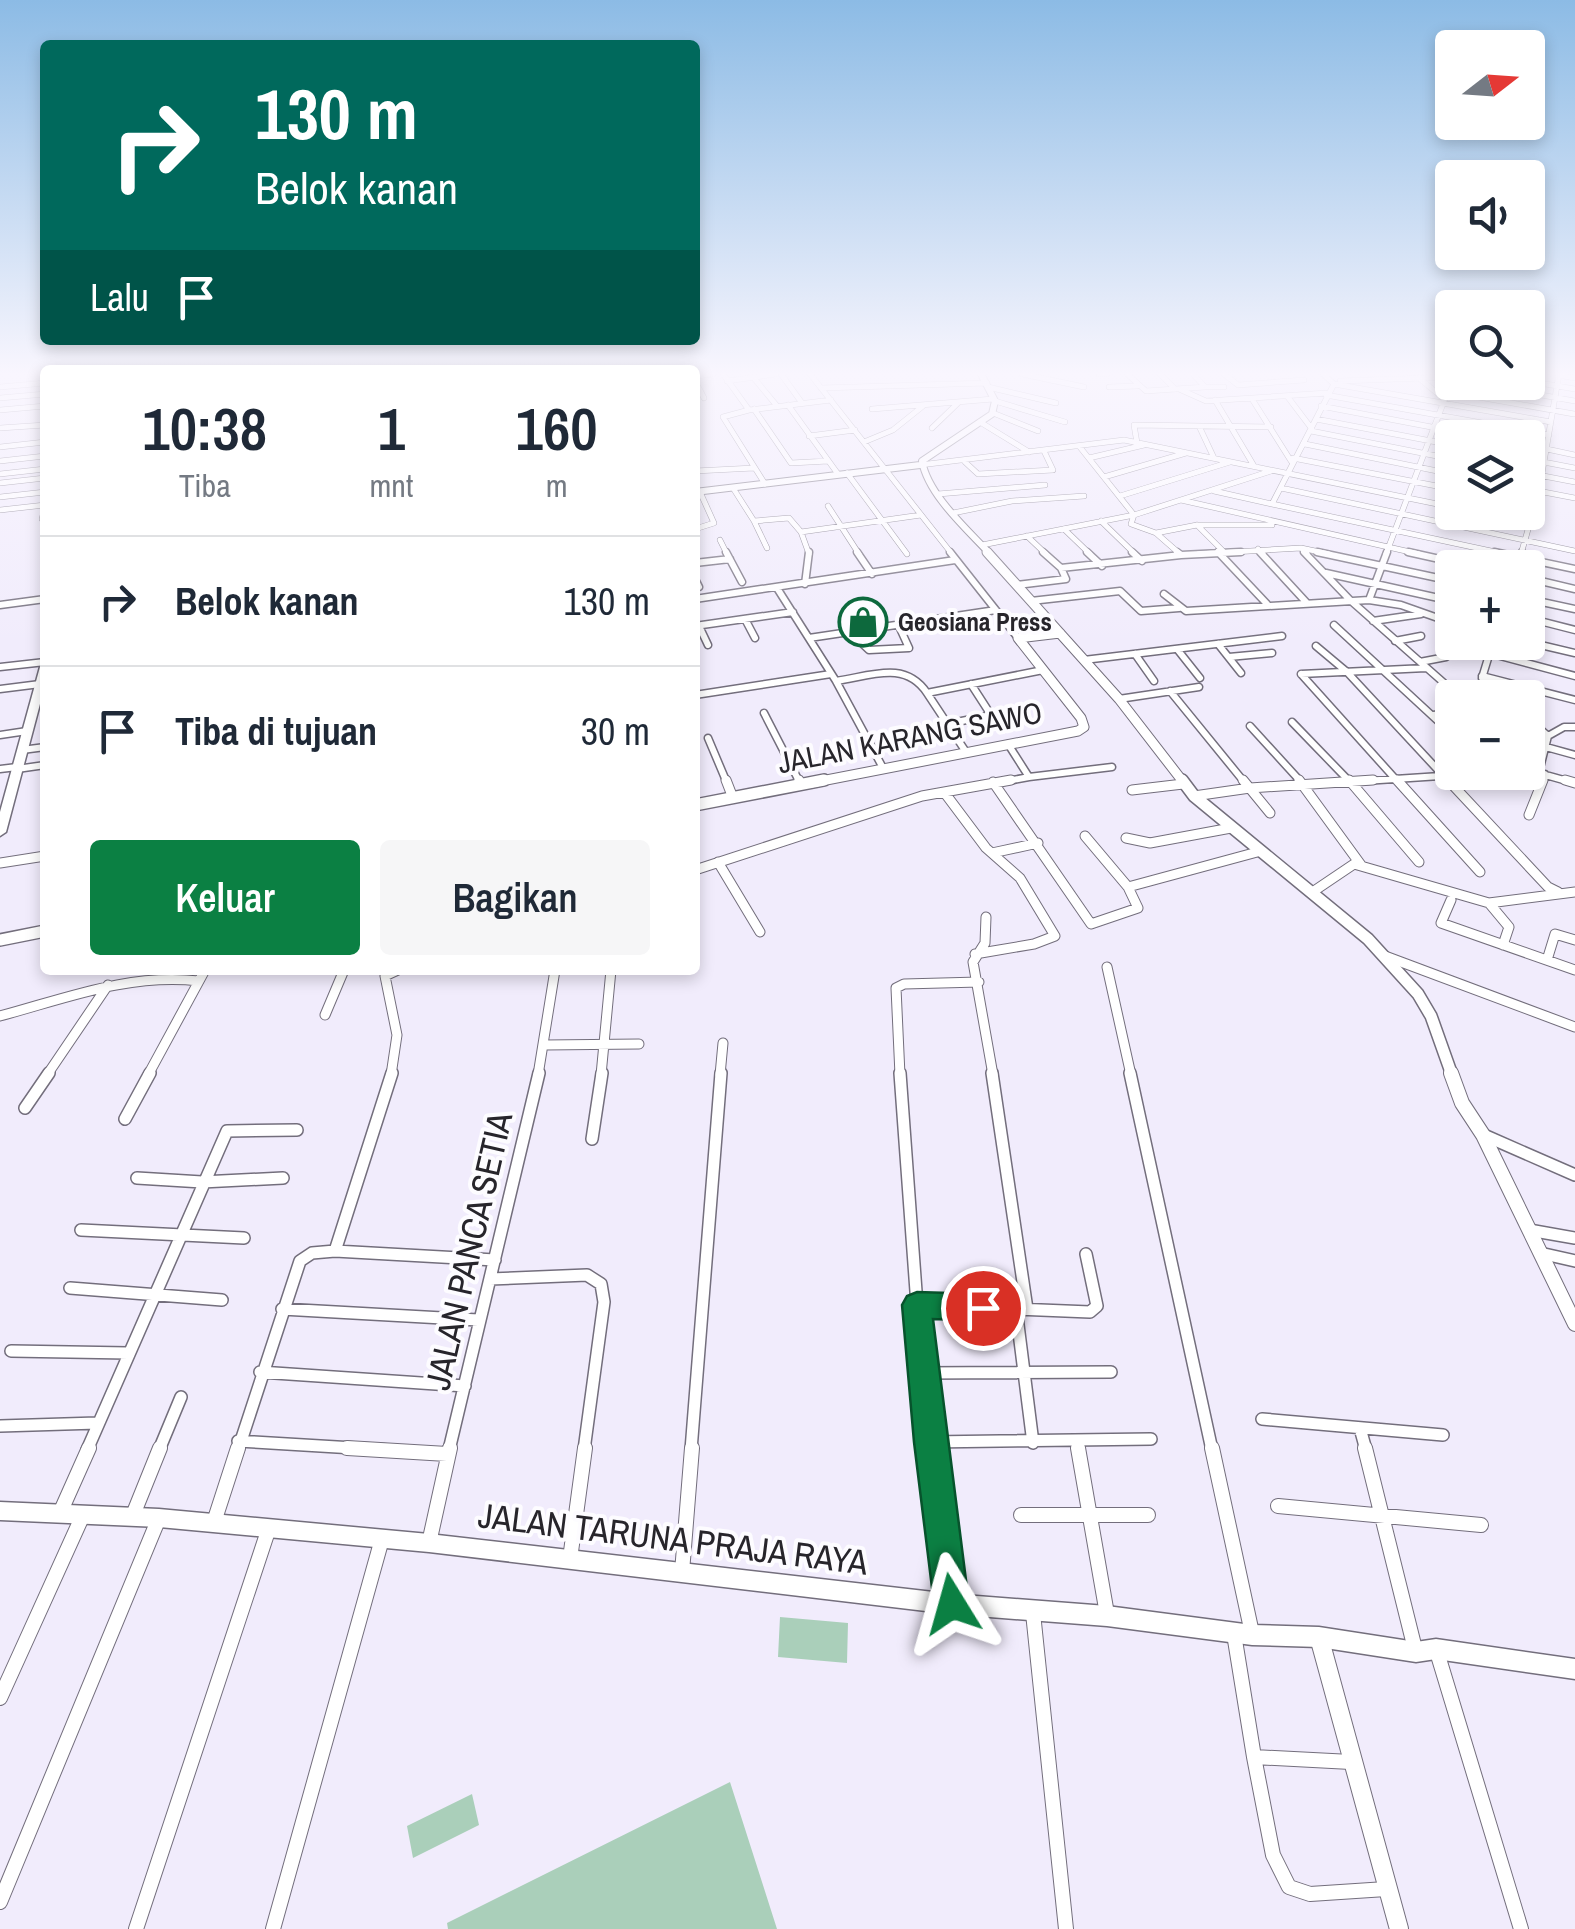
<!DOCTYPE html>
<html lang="id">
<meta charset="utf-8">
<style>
:root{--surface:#fff;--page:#f6f6f7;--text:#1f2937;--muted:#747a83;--line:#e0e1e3;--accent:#0b8043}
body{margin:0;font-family:"Archivo Narrow",sans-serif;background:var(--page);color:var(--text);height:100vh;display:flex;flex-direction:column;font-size:38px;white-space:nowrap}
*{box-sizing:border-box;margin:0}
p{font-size:32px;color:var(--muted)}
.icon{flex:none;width:55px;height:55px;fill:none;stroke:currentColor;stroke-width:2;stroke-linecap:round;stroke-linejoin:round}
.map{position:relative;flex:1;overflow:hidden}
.panel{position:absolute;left:40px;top:365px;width:660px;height:610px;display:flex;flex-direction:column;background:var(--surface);border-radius:10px;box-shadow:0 5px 15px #0003}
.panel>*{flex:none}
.top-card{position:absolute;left:40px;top:40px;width:660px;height:305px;border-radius:10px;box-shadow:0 5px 15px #0003;background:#00695c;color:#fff;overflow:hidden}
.needle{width:65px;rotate:73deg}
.controls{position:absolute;left:1435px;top:30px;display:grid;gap:20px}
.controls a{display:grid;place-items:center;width:110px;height:110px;border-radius:10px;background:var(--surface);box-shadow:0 5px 15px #0003;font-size:50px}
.pin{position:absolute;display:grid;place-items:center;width:85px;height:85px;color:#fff;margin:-42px;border:5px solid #fff;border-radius:50%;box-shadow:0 2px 10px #0007}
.me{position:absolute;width:110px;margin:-55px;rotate:352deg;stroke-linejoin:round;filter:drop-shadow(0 0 8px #0008)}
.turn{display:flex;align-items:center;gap:35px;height:210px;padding:0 50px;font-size:45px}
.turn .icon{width:130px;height:130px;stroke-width:2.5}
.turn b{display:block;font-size:70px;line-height:85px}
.then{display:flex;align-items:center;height:95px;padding:0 50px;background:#0003;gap:20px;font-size:38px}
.eta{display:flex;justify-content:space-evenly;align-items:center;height:170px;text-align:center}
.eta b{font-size:60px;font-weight:600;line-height:70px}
.button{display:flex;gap:20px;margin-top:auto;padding:20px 50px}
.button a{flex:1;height:115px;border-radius:10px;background:var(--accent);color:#fff;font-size:40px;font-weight:600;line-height:115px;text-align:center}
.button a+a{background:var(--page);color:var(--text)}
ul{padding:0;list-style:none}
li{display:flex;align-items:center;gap:30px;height:130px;padding:0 50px;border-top:2px solid var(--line)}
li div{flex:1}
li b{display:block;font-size:38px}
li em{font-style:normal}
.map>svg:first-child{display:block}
.green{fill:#aacfba}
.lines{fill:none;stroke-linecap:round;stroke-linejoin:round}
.minor-far4-casing{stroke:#736e7c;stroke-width:6}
.minor-far3-casing{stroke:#736e7c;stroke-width:9}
.minor-far2-casing{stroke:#736e7c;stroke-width:11}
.minor-far1-casing{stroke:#736e7c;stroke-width:14}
.minor-casing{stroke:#736e7c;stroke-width:16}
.tertiary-far4-casing{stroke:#736e7c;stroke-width:8}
.tertiary-far3-casing{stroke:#736e7c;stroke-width:11}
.tertiary-far2-casing{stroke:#736e7c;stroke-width:14}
.tertiary-far1-casing{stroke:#736e7c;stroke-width:16}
.tertiary-casing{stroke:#736e7c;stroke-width:20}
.secondary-casing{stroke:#736e7c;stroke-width:3}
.minor-far4{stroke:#fff;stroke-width:5}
.minor-far3{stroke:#fff;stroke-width:6}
.minor-far2{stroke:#fff;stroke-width:9}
.minor-far1{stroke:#fff;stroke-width:11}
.minor{stroke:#fff;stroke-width:14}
.tertiary-far4{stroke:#fff;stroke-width:6}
.tertiary-far3{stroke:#fff;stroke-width:9}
.tertiary-far2{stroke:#fff;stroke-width:11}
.tertiary-far1{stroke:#fff;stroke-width:14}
.tertiary{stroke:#fff;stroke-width:18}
.secondary{fill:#fff;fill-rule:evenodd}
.route{fill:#0b8043;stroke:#07532c;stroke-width:2.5}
.labels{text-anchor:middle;stroke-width:8;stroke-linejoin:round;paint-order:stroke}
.far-poi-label{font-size:25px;font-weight:bold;fill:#27252b;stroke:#fdfcff;text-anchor:start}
.street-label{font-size:30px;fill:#27252b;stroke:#fdfcff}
.near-street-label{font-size:35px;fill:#27252b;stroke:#fdfcff}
</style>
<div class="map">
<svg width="1575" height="1929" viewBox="0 0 1575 1929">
<rect width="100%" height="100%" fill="#f1ecfc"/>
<path class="green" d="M 780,1617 L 848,1623 L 847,1663 L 778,1657 Z
M 730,1782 L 777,1929 L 448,1929 L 447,1923 Z
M 472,1794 L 479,1825 L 413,1858 L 407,1826 Z"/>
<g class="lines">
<g class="minor-far4-casing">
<path id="minor-far4" d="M 723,374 L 749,410 L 831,400
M 781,374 L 802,403
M 810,374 L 952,554
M 1022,374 L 1084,387
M 1099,374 L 1107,374
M 1127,374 L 1146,391 L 1205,387 L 1193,374
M 1160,374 L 1175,389
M 1224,374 L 1238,385 L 1304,380
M 1558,375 L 1575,378
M 695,376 L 713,374
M 753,377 L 777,406
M 1419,378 L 1443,398
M 695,381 L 704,398
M 727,381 L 776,374
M 1340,381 L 1451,377
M 1528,381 L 1575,389
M 1467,382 L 1575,401
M 1334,384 L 1551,422
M 0,387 L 45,383
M 988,387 L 1056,403
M 1109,387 L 1137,386
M 1205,387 L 1224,387
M 821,388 L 987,383
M 1179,389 L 1206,401 L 1327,393
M 1445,391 L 1574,414
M 1326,395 L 1549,435
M 1287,396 L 1312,429
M 0,398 L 45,394
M 1252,399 L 1291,461
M 1215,400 L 1254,466
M 995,401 L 1065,422
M 788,405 L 838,474
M 1321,406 L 1489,438
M 754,409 L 791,463 L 828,461
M 872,409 L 993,399
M 0,410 L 45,406
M 749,410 L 723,417 L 765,484
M 993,413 L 1038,431
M 1316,419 L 1452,445
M 980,422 L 1029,452
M 1199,426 L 1214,458
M 0,428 L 45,425
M 932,428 L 958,403
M 1311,431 L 1452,459
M 809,436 L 855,430
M 864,442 L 893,430 L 923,406
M 1137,443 L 1134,425 L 1271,427
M 1305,444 L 1452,474
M 1528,445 L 1575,455
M 1079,446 L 1134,515 L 1271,471
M 0,447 L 45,442
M 1089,458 L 1144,445
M 1293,458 L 1452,489
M 1528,459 L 1575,468
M 0,461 L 45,456
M 965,462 L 978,474 L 1053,470 L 1044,451
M 920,465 L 1124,440 L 1452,507
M 695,471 L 754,468
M 847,473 L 907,554
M 1528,473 L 1575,482
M 0,474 L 45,469
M 1104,477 L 1186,453
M 0,483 L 45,478
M 733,488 L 754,521
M 1281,488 L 1575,551
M 1528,489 L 1575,498
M 1214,491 L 1272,504 L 1334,384 L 1323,374
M 938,494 L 1045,485
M 1120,496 L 1230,462
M 0,497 L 45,492
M 1181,500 L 1419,554
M 1272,504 L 1505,554
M 828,506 L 859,554
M 0,510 L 45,505
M 1479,512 L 1531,523
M 953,513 L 1012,501 L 1084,496
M 42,519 L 45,507
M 1101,521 L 1135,554
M 1197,525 L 1223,551
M 695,529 L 714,523 L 700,492
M 1064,529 L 1090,554
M 801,532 L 809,554
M 1156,533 L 1197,525 L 1272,525
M 1027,536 L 1046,554
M 720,540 L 727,554
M 982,545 L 1134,515 L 1131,524 L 1156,533 L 1180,554
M 767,548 L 754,521 L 789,518 L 801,532 L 921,515
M 1258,549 L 1263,554
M 1303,550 L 1307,554
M 1218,551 L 1221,554
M 1198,554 L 1301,548 L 1329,554
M 1386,554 L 1452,380
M 1521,554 L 1539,491 L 1559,374"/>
</g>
<g class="minor-far3-casing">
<path id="minor-far3" d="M 726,552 L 742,582
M 857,552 L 872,574
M 950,552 L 1018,638
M 1043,552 L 1061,568
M 1087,552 L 1102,566
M 1132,552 L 1142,561
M 1177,552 L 1181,555 L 1241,552
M 1218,552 L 1267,604
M 1260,552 L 1306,602
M 1304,552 L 1350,600 L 1461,698
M 1317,552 L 1452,581
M 1408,552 L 1480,568
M 1494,552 L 1575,569
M 695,563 L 730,559
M 1517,568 L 1522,552
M 1326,573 L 1452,601
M 1528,578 L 1575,589
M 695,579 L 699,587
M 805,584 L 809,552
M 1017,585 L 1066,579 L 1061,568 L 1181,555
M 777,588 L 836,681 C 871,676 905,660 927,693 L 1043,670
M 1164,594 L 1186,611 L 1369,600 L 1401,605 L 1452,623
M 695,599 L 955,560
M 1528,599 L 1575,609
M 1369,600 L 1387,552
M 1031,601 L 1120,591 L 1141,611 L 1179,608
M 0,605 L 45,599
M 1528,618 L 1575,630
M 745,619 L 755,638
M 1373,621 L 1421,614
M 1334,625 L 1452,734
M 695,626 L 793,612
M 699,626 L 708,645
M 850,632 L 869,650 L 909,648 L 898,624
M 809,638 L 996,610
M 1395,641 L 1421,636
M 1493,642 L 1482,678 L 1503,698
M 1528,642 L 1575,653
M 1218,644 L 1241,673
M 1316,646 L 1347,672 L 1450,783
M 1177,649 L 1200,678
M 1135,654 L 1154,681
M 1229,657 L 1272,653
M 1084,660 L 1282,636
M 1420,662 L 1446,657 L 1463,646 L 1575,676
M 0,667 L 45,662
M 1301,674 L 1399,783
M 1301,674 L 1426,668
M 1482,676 L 1575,700
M 836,681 L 883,768
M 0,689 L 40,684
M 1170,691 L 1245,783
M 927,693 L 966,752
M 695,695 L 831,674
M 1119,699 L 1199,687
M 764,713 L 800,783
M 1433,715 L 1452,713
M 1528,718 L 1548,736 L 1539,772
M 1292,722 L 1351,783
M 947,724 L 991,715 L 971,684
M 1250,726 L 1302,783
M 0,735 L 27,731
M 1548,736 L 1564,727 L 1575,727
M 708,738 L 727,783
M 1546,747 L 1575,755
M 22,750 L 45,747
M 0,769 L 17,767
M 17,769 L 45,765
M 1528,770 L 1574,783
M 1029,777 L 1112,767
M 997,783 L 1029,777 L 1008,744
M 1334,783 L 1501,772
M 1542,783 L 1545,774"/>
</g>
<g class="minor-far2-casing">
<path id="minor-far2" d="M 726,780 L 733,798
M 799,780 L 801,784
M 1243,780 L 1270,813
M 1299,780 L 1361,865
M 1349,780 L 1419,862
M 1397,780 L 1480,872
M 1448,780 L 1548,887 L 1558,892
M 1565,780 L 1575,783
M 993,782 L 1091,924 L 1138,908 L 1128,887 L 1261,851
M 1132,790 L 1183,784
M 944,792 L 986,848 L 1020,878 L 1055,936 L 1034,944 L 975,954
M 1194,796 L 1250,788 L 1373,780
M 1529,815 L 1543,780
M 1085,836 L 1128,887
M 1126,838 L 1150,843 L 1231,828
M 992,853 L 1038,843
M 718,862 L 760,932
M 0,863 L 45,856
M 695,870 L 922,796 L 1011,780
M 1311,893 L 1354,864 L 1489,903 L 1575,892
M 1451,900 L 1441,923 L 1575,970
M 1489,903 L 1509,927 L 1503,945
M 986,917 L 985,943 L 973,962 L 993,1075
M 1385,956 L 1575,1027
M 1547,960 L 1555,934 L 1575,940
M 1107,967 L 1131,1075
M 325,1015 L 344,970
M 0,1016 C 67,998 129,973 199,981
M 545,1045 L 639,1044
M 47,1075 L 108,985
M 148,1075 L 205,970
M 391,1075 L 397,1035 L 385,976 L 398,970
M 538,1075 L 555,970
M 601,1075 L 611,970
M 720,1075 L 723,1043
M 900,1075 L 896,988 L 904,984 L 979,982"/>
</g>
<g class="minor-far1-casing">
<path id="minor-far1" d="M 900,1073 L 917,1305
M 992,1073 L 1027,1309
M 1130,1073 L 1212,1450
M 25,1108 L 49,1073
M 125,1119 L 150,1073
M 1486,1136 L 1575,1175
M 592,1139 L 602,1073
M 137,1178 L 202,1182 L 283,1178
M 81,1230 L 244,1238
M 1529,1230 L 1575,1238
M 335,1251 L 495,1260
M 1540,1253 L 1575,1261
M 490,1279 L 587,1275 L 601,1284 L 604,1302 L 584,1450
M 70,1288 L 222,1300
M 282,1309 L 478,1320
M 1016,1309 L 1033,1443
M 11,1351 L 128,1353
M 260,1372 L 465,1386
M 923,1373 L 1111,1372
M 1262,1419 L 1443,1435
M 0,1426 L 97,1423
M 1360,1428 L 1366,1450
M 1077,1440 L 1079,1450
M 238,1441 L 387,1450
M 930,1442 L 1151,1439
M 87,1450 L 227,1131 L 297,1130
M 159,1450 L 181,1397
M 238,1450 L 300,1261 L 312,1253 L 335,1251 L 392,1073
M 449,1450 L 539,1073
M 691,1450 L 721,1073
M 931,1450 L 917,1305 L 1090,1312 L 1097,1306 L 1086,1254"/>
</g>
<g class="minor-casing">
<path id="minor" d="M 347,1448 L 447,1454
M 931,1448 L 951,1604
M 1078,1448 L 1107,1614
M 1212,1448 L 1252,1633
M 1365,1448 L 1415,1649
M 1278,1506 L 1481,1525
M 60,1513 L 89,1448
M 133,1515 L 160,1448
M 1021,1515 L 1148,1515
M 214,1522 L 238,1448
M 429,1543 L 450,1448
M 570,1559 L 585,1448
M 682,1572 L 692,1448
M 1033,1613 L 1066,1929
M 1234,1634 L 1254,1757 L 1351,1762
M 1437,1652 L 1521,1929
M 0,1698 L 83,1515
M 1254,1757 L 1273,1855 L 1289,1887 L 1310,1894 L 1386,1889
M 0,1902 L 159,1518
M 136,1929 L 268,1531
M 273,1929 L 382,1539"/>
</g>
<g class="tertiary-far4-casing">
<path id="tertiary-far4" d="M 981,374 L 995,401 L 992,414 L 922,461 C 928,495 967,529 990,554
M 695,492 L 920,465"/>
</g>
<g class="tertiary-far3-casing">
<path id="tertiary-far3" d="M 987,552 L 1119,699 L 1184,783
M 811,783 L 1078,731 L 1084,727 L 1081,718 L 1018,638 L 1060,633"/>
</g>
<g class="tertiary-far2-casing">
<path id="tertiary-far2" d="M 1182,780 L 1194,796 L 1368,939 L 1418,994 L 1431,1016 L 1452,1075
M 695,805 L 824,780
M 0,940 L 45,931"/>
</g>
<g class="tertiary-far1-casing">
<path id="tertiary-far1" d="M 1451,1073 L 1462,1103 L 1483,1135 L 1575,1324"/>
</g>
<g class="tertiary-casing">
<path id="tertiary" d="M 1319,1637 L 1399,1929"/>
</g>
<g class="secondary-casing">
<path id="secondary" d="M 45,664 L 45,685 L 6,832 L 0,836 L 0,812 L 40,667 Z
M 0,1502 L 159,1509 L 429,1534 L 951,1594 L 1107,1606 L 1252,1625 L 1319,1627 L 1416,1642 L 1436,1639 L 1575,1659 L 1575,1679 L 1436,1659 L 1416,1662 L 1319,1647 L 1252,1645 L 1107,1626 L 951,1614 L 429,1552 L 159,1527 L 0,1520 Z"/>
</g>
<use href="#minor-far4" class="minor-far4"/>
<use href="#minor-far3" class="minor-far3"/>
<use href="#minor-far2" class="minor-far2"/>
<use href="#minor-far1" class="minor-far1"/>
<use href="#minor" class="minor"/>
<use href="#tertiary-far4" class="tertiary-far4"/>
<use href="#tertiary-far3" class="tertiary-far3"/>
<use href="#tertiary-far2" class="tertiary-far2"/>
<use href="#tertiary-far1" class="tertiary-far1"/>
<use href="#tertiary" class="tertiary"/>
<use href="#secondary" class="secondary"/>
</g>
<linearGradient id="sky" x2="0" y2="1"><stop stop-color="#8cbbe5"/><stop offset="0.58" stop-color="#f9f6fe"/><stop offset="1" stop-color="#f9f6fe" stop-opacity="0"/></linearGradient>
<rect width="1575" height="644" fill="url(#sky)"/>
<path class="route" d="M 917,1292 L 983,1294 L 993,1298 L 998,1308 L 993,1317 L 983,1321 L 933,1319 L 969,1604 L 964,1616 L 952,1621 L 939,1616 L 934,1604 L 914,1442 L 902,1305 L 907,1296 Z"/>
<defs>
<g id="shop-ring" transform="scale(2.5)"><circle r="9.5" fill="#fdfcff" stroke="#0d693d" stroke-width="1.5"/><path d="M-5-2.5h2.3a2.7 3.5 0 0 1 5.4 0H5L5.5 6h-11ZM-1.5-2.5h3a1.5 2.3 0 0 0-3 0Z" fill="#0d693d"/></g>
</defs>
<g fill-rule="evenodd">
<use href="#shop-ring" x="863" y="622"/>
</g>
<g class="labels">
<g class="far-poi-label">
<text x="898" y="631">Geosiana Press</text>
</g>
<g class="street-label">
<text transform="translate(910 738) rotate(-11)" y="10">JALAN KARANG SAWO</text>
</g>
<g class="near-street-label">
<text transform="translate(469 1251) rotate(-77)" y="12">JALAN PANCA SETIA</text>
<text transform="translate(673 1539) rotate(7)" y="12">JALAN TARUNA PRAJA RAYA</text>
</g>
</g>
</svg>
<div class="controls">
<a><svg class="needle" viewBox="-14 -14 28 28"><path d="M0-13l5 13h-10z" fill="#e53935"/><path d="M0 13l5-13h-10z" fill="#747a83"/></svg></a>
<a><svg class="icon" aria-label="sound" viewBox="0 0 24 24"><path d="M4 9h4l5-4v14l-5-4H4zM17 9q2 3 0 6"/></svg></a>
<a><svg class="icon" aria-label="search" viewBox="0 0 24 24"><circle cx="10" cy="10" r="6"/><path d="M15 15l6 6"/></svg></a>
<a><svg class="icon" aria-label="layers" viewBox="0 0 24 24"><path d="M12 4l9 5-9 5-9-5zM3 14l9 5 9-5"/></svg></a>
<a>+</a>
<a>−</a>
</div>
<div class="pin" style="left:983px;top:1308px;background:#d93025"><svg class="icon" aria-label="arrive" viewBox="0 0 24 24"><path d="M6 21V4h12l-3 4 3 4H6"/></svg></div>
<svg class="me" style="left:952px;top:1604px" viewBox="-20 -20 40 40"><path d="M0-17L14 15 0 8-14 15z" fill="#0b8043" stroke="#fff" stroke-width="4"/></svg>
<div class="top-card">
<div class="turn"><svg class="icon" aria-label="right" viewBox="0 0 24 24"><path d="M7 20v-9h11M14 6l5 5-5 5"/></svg><div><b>130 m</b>Belok kanan</div></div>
<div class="then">Lalu<svg class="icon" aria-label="arrive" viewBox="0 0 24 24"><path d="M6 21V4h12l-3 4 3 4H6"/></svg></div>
</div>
<section class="panel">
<div class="eta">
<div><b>10:38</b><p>Tiba</p></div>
<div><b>1</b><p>mnt</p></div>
<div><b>160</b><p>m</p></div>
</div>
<ul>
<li><svg class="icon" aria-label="right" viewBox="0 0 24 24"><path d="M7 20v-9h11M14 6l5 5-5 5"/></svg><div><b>Belok kanan</b></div><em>130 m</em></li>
<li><svg class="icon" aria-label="arrive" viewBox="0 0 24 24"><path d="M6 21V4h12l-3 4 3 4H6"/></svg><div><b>Tiba di tujuan</b></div><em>30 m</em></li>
</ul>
<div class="button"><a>Keluar</a><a>Bagikan</a></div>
</section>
</div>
